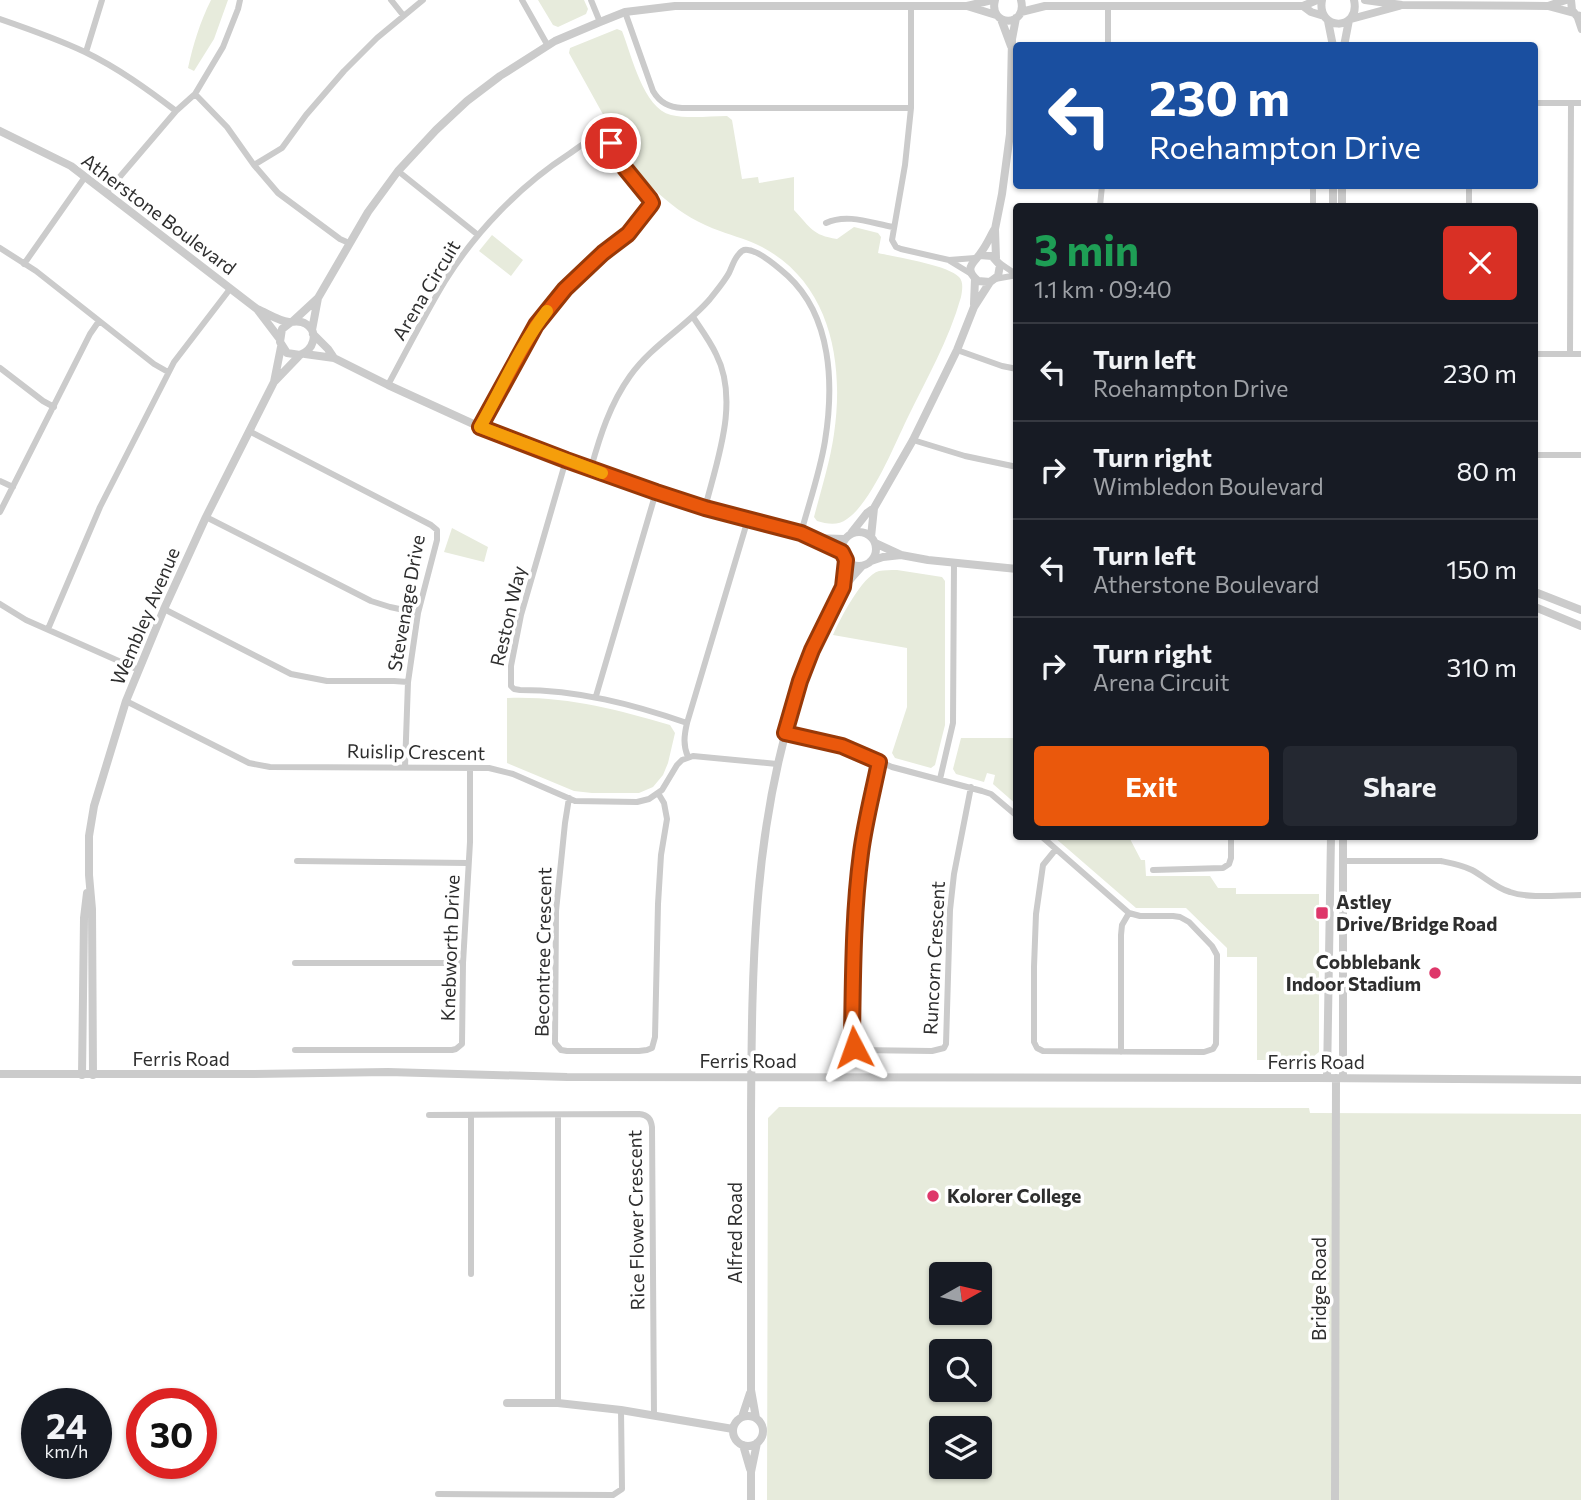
<!DOCTYPE html>
<meta charset="utf-8">
<style>
:root{--surface:#171b24;--page:#242831;--text:#f1f3f6;--muted:#9ea1a6;--line:#363941;--accent:#ea580c}
body{margin:0;font-family:Commissioner,sans-serif;background:var(--page);color:var(--text);height:100vh;display:flex;flex-direction:column;font-size:26px;white-space:nowrap}
*{box-sizing:border-box;margin:0}
p{font-size:23px;color:var(--muted)}
.icon{flex:none;width:38px;height:38px;fill:none;stroke:currentColor;stroke-width:2;stroke-linecap:round;stroke-linejoin:round}
.map{position:relative;flex:1;overflow:hidden}
.drawer{position:absolute;left:1013px;top:203px;width:525px;height:637px;display:flex;flex-direction:column;background:var(--surface);border-radius:7px;box-shadow:0 2px 5px #0004}
.drawer>*{flex:none}
.guide{position:absolute;left:1013px;top:42px;width:525px;height:147px;border-radius:7px;box-shadow:0 2px 5px #0004;background:#1a4fa0;color:#fff;overflow:hidden}
.needle{width:46px;rotate:82deg}
.fabs{position:absolute;left:929px;top:1262px;display:grid;gap:14px}
.fabs a{display:grid;place-items:center;width:63px;height:63px;border-radius:7px;background:var(--surface);box-shadow:0 2px 5px #0004;font-size:35px}
.speed{position:absolute;left:21px;top:1388px;display:flex;gap:14px;font-size:35px;font-weight:700;text-align:center}
.speed>*{display:grid;place-content:center;width:91px;height:91px;border-radius:50%;background:var(--surface);box-shadow:0 2px 5px #0004;line-height:1}
.speed small{font-size:18px;font-weight:400}
.speed .limit{border:10px solid #d22;background:#fff;color:#111}
.pin{position:absolute;display:grid;place-items:center;width:60px;height:60px;color:#fff;margin:-30px;border:4px solid #fff;border-radius:50%;box-shadow:0 2px 7px #0007}
.me{position:absolute;width:77px;margin:-38px;rotate:356deg;stroke-linejoin:round;filter:drop-shadow(0 0 5px #0008)}
.turn{display:flex;align-items:center;gap:24px;height:147px;padding:0 21px;font-size:32px}
.turn .icon{width:91px;height:91px;stroke-width:2.5}
.turn b{display:block;font-size:49px;line-height:60px}
.round{display:grid;place-items:center;flex:none;width:74px;height:74px;border-radius:7px;background:var(--page)}
.headline{display:flex;align-items:center;justify-content:space-between;height:119px;padding:0 21px}
h1{font-size:42px;font-weight:700;line-height:52px;color:#1e9e55}
.button{display:flex;gap:14px;margin-top:auto;padding:14px 21px}
.button a{flex:1;height:80px;border-radius:7px;background:var(--accent);color:#fff;font-size:28px;font-weight:700;line-height:80px;text-align:center}
.button a+a{background:var(--page);color:var(--text)}
ul{padding:0;list-style:none}
li{display:flex;align-items:center;gap:21px;height:98px;padding:0 21px;border-top:2px solid var(--line)}
li div{flex:1}
li b{display:block;font-size:26px}
li em{font-style:normal}
.map>svg:first-child{display:block}
.green{fill:#e7ebdc;fill-rule:evenodd}
.lines{fill:none;stroke-linecap:round;stroke-linejoin:round}
.minor{stroke:#cbcbcb;stroke-width:6}
.tertiary{stroke:#cbcbcb;stroke-width:8}
.route-casing{stroke:#983908;stroke-width:18}
.route{stroke:#ea580c;stroke-width:12}
.slow{stroke:#f59e0b;stroke-width:12}
.poi-dot{fill:#de376a;stroke:#fff;stroke-width:2.5}
.labels{text-anchor:middle;stroke-width:7;stroke-linejoin:round;paint-order:stroke}
.street-label{font-size:19px;fill:#2e2e2e;stroke:#fff}
.poi-label{font-size:19px;font-weight:bold;fill:#2e2e2e;stroke:#fff;text-anchor:start}
</style>
<div class="map">
<svg width="1581" height="1500" viewBox="0 0 1581 1500">
<rect width="100%" height="100%" fill="#fff"/>
<path class="green" d="M 211,0 L 228,0 L 214,39 L 194,71 L 188,68 C 193,45 200,22 211,0 Z
M 538,0 L 584,0 L 588,9 L 586,14 L 558,27 L 553,25 Z
M 617,29 L 622,31 C 632,56 643,108 671,115 C 689,119 710,116 727,116 L 732,120 L 742,179 L 758,177 L 759,183 L 794,177 L 794,210 C 811,228 812,235 837,239 L 854,227 L 878,233 L 881,237 L 878,253 C 895,257 948,265 959,277 C 964,282 962,291 961,297 C 949,340 926,380 907,419 C 894,446 871,503 847,519 C 838,526 827,524 817,521 L 814,517 C 821,490 830,462 834,434 C 844,366 832,289 769,251 C 753,241 736,237 720,231 C 700,224 681,213 665,199 C 638,177 622,148 605,118 C 593,96 581,75 569,53 L 570,48 Z
M 492,235 L 523,260 L 511,276 L 479,251 Z
M 452,528 L 488,547 L 484,562 L 444,552 Z
M 897,570 L 942,577 L 945,581 L 945,725 L 935,765 L 931,768 L 895,758 L 892,753 L 907,707 L 907,648 L 833,635 C 840,619 862,576 879,571 C 884,570 891,570 897,570 Z
M 507,698 C 566,696 615,709 670,725 L 675,733 L 668,763 L 663,775 L 653,787 L 639,793 L 592,793 L 574,791 L 507,763 Z
M 961,738 L 1017,738 L 1017,805 L 993,784 L 995,775 L 987,773 L 984,782 L 956,774 L 953,769 Z
M 1054,837 L 1129,837 L 1141,860 L 1145,860 L 1146,876 L 1210,876 L 1218,888 L 1236,888 L 1236,894 L 1319,894 L 1319,1052 L 1309,1060 L 1257,1060 L 1257,957 L 1227,957 L 1227,948 L 1186,908 L 1136,908 Z
M 779,1107 L 1309,1108 L 1310,1113 L 1581,1114 L 1581,1500 L 767,1500 L 768,1118 ZM 942,1274 L 980,1274 L 980,1312 L 942,1312 ZM 942,1351 L 980,1351 L 980,1390 L 942,1390 ZM 942,1428 L 980,1428 L 980,1466 L 942,1466 Z"/>
<g class="lines">
<path class="minor" d="M 391,0 L 403,15
M 522,0 L 548,46
M 591,0 L 600,22
M 911,6 L 911,108 L 905,165 L 892,240 L 896,247 L 901,249 L 949,260 L 975,258
M 625,12 L 653,91 C 660,103 669,107 682,108 L 911,108
M 1576,15 L 1581,30
M 0,19 C 29,29 58,39 85,52 C 118,68 147,89 176,111
M 1108,46 L 1108,6
M 86,52 L 102,0
M 195,94 L 227,127 L 254,165 L 278,193 L 340,239 L 349,243
M 1535,103 L 1581,103
M 254,165 L 282,148 L 306,115 L 344,71 L 377,38 L 423,0
M 398,171 L 478,235
M 1313,186 L 1313,206
M 106,193 L 176,111 L 195,94 L 223,47 L 238,9 L 240,0
M 1100,206 L 1102,186
M 1469,206 L 1469,186
M 826,223 C 847,213 871,223 893,227
M 0,248 L 36,271 L 154,364 L 168,372
M 950,261 L 973,275
M 998,262 L 1017,275
M 24,264 L 85,177
M 995,279 L 1017,275
M 693,317 C 701,329 710,341 716,354 C 740,401 717,460 705,508
M 957,350 L 1002,366 L 1017,369
M 1535,354 L 1581,354
M 1570,354 L 1571,103
M 0,368 L 43,401 L 54,407
M 388,385 C 407,350 425,314 445,281 C 476,231 521,185 569,154 C 581,146 594,133 607,139 L 624,167 L 647,195 L 651,203 L 651,206 L 628,234 L 603,253 L 565,289 L 536,325 L 480,427
M 249,431 L 431,525 L 437,530 L 437,540 L 418,613 L 408,682 L 405,767
M 913,440 L 965,456 L 1017,467
M 1535,455 L 1581,455
M 566,460 L 521,615 L 511,666 L 511,686 L 514,689 L 520,690 C 578,690 632,704 687,723
M 591,468 C 600,436 610,404 630,376 C 652,345 686,327 710,299 C 717,290 724,282 729,273 C 732,267 734,259 739,254 C 741,251 744,249 748,250 C 760,251 779,268 788,276 C 832,317 834,385 825,441 C 820,472 809,503 801,533
M 1535,477 L 1535,455
M 0,481 L 13,487
M 0,512 L 90,334 L 99,321
M 206,517 L 371,601 L 390,607 L 418,613
M 0,604 L 26,620 L 139,670
M 164,609 L 291,674 L 327,681 L 394,681 L 408,682
M 48,629 L 100,507 L 174,362 L 230,289
M 596,696 L 656,492
M 126,701 L 249,763 L 270,767 L 489,768 L 513,774 L 575,801 L 637,802 L 649,799 L 662,790 L 677,765 L 682,760 L 693,756 L 777,764
M 785,733 L 842,746 L 892,767 L 982,791 L 991,794 L 1017,816
M 688,757 C 683,745 684,736 687,723 L 748,519
M 879,762 L 861,851 L 856,903 L 852,1036 L 854,1047 L 857,1050 L 932,1051 L 944,1048 L 946,1044 L 950,910 L 954,874 L 971,787
M 940,779 L 953,723 L 954,563
M 569,798 L 565,823 L 556,911 L 555,1043 L 561,1050 L 567,1051 L 639,1051 L 647,1050 L 652,1048 L 655,1037 L 658,904 L 661,855 L 667,819 L 664,803 L 658,793
M 1041,836 L 1129,913 L 1140,916 L 1173,916 L 1180,917 L 1189,922 L 1212,946 L 1217,955 L 1217,962 L 1216,1044 L 1213,1049 L 1204,1052 L 1043,1051 L 1037,1048 L 1034,1042 L 1034,967 L 1036,914 L 1043,865 L 1056,849
M 297,861 L 468,863
M 1343,861 L 1441,861 C 1451,863 1462,865 1472,870 C 1485,877 1496,888 1510,892 C 1530,899 1560,895 1581,895
M 1153,870 L 1223,868 L 1229,864 L 1231,858 L 1231,836
M 295,963 L 463,963
M 295,1050 L 452,1050 L 456,1049 L 462,1044 L 463,963 L 470,842 L 470,768
M 1121,1052 L 1121,935 L 1122,925 L 1129,913
M 429,1115 L 639,1114 C 648,1115 651,1119 652,1127 L 654,1416
M 471,1274 L 471,1116
M 558,1403 L 558,1115
M 438,1494 L 613,1495 L 622,1489 L 621,1410"/>
<path class="tertiary" d="M 995,0 C 988,27 1028,28 1021,0
M 1322,0 C 1316,31 1361,32 1354,0
M 1365,0 L 1402,5 L 1548,6 L 1574,13
M 1571,0 L 1572,10 L 1576,15 L 1581,16
M 967,6 L 996,15
M 1303,6 L 1311,12 L 1324,16
M 1548,6 L 1566,0
M 1021,12 L 1045,6 L 1303,6 L 1317,0
M 1001,19 L 1011,46
M 1351,19 L 1399,6
M 1328,21 L 1333,46
M 1344,46 L 1349,20
M 0,131 L 71,166 L 257,309 C 267,313 278,321 289,322 C 295,322 300,320 306,324 C 320,333 313,350 300,355 L 287,353 L 280,342 L 282,329 L 291,322
M 1342,186 L 1342,206
M 1333,206 L 1333,186
M 980,255 L 992,256 L 1000,265 L 998,276 L 990,282 L 978,281 C 962,267 975,263 982,251 C 987,244 990,237 994,230
M 996,258 L 995,229 L 1002,194 L 1010,134 L 1012,39 L 1016,18
M 974,304 L 975,279
M 257,309 L 279,338
M 292,322 L 318,298
M 312,330 L 318,298 L 368,212 L 398,171 L 436,130 L 467,101 L 500,76 L 555,41 L 600,22 L 625,12 L 675,6 L 967,6 L 992,0
M 313,334 L 328,349 L 334,358
M 305,354 L 334,358 L 388,385 L 480,427 L 566,460 L 656,492 L 705,508 L 801,533 L 842,552
M 275,381 L 300,355
M842 549a17 17 0 1 1 34 0a17 17 0 1 1-34 0Z
M 852,532 L 867,513 L 874,508 L 913,440 L 957,350 L 974,307 L 990,282
M 871,537 L 874,508
M 814,538 L 844,539
M 875,543 L 901,555 L 928,560 L 1017,569
M 871,561 L 883,557 L 901,555
M 843,587 L 846,560
M 1535,592 L 1581,610
M 1535,607 L 1581,626
M 0,1074 L 250,1074 L 388,1072 L 567,1077 L 1316,1078 L 1581,1080
M 82,1075 L 84,918 L 87,893
M 93,1075 L 92,909 L 89,875 L 89,836 L 94,806 L 126,701 L 164,609 L 206,517 L 274,382 L 281,347
M 1327,1078 L 1331,836
M 1343,1078 L 1343,836
M 507,1403 L 558,1403 L 621,1410 L 733,1429
M733 1431a15 15 0 1 1 30 0a15 15 0 1 1-30 0Z
M 742,1417 L 750,1393
M 756,1418 L 751,1390 L 751,1364 C 751,1281 751,1198 751,1115 C 752,977 752,840 793,707 C 805,667 819,625 842,590 C 847,582 855,574 862,566
M 743,1445 L 750,1469
M 751,1500 L 751,1472 L 757,1443
M 1335,1500 L 1336,1078"/>
</g>
<g class="lines">
<g class="route-casing">
<path id="route" d="M 611,143 L 624,167 L 650,199 L 652,203 L 650,206 L 628,234 L 603,253 L 565,289 L 536,325 L 480,427 L 566,460 L 656,492 L 705,508 L 801,533 L 842,552 L 846,560 L 843,587 L 812,650 L 800,681 L 785,733 L 842,746 L 879,762 C 873,792 865,822 861,853 C 853,913 853,975 852,1036 L 854,1047"/>
</g>
<use href="#route" class="route"/>
<path class="slow" d="M 547,311 C 520,346 502,388 480,427 L 602,473"/>
</g>
<g class="poi-dot">
<rect x="1315" y="906" width="14" height="14" rx="3.5"/>
<circle cx="1435" cy="973" r="7"/>
<circle cx="933" cy="1196" r="7"/>
</g>
<g class="labels">
<g class="street-label">
<text transform="translate(159 214) rotate(37)" y="7">Atherstone Boulevard</text>
<text transform="translate(426 290) rotate(-59)" y="7">Arena Circuit</text>
<text transform="translate(406 603) rotate(-80)" y="7">Stevenage Drive</text>
<text transform="translate(145 616) rotate(-67)" y="7">Wembley Avenue</text>
<text transform="translate(508 616) rotate(-77)" y="7">Reston Way</text>
<text transform="translate(416 752) rotate(1)" y="7">Ruislip Crescent</text>
<text transform="translate(450 948) rotate(-88)" y="7">Knebworth Drive</text>
<text transform="translate(543 952) rotate(-89)" y="7">Becontree Crescent</text>
<text transform="translate(934 958) rotate(-87)" y="7">Runcorn Crescent</text>
<text x="181" y="1066">Ferris Road</text>
<text x="748" y="1068">Ferris Road</text>
<text x="1316" y="1069">Ferris Road</text>
<text transform="translate(636 1220) rotate(-91)" y="7">Rice Flower Crescent</text>
<text transform="translate(735 1233) rotate(-90)" y="7">Alfred Road</text>
<text transform="translate(1319 1289) rotate(-90)" y="7">Bridge Road</text>
</g>
<g class="poi-label">
<text x="1336" y="909">Astley<tspan x="1336" dy="22">Drive/Bridge Road</tspan></text>
<text x="1421" y="969" text-anchor="end">Cobblebank<tspan x="1421" dy="22">Indoor Stadium</tspan></text>
<text x="947" y="1203">Kolorer College</text>
</g>
</g>
</svg>
<div class="fabs">
<a><svg class="needle" viewBox="-14 -14 28 28"><path d="M0-13l5 13h-10z" fill="#e53935"/><path d="M0 13l5-13h-10z" fill="#9ea1a6"/></svg></a>
<a><svg class="icon" aria-label="search" viewBox="0 0 24 24"><circle cx="10" cy="10" r="6"/><path d="M15 15l6 6"/></svg></a>
<a><svg class="icon" aria-label="layers" viewBox="0 0 24 24"><path d="M12 4l9 5-9 5-9-5zM3 14l9 5 9-5"/></svg></a>
</div>
<div class="speed"><div>24<small>km/h</small></div><div class="limit">30</div></div>
<div class="pin" style="left:611px;top:143px;background:#d93025"><svg class="icon" aria-label="arrive" viewBox="0 0 24 24"><path d="M6 21V4h12l-3 4 3 4H6"/></svg></div>
<svg class="me" style="left:854px;top:1047px" viewBox="-20 -20 40 40"><path d="M0-17L14 15 0 8-14 15z" fill="#ea580c" stroke="#fff" stroke-width="4"/></svg>
<div class="guide">
<div class="turn"><svg class="icon" aria-label="left" viewBox="0 0 24 24"><path d="M17 20v-9H6M10 6l-5 5 5 5"/></svg><div><b>230 m</b>Roehampton Drive</div></div>
</div>
<section class="drawer">
<div class="headline"><div><h1>3 min</h1><p>1.1 km · 09:40</p></div><a class="round" style="background:#d93025;color:#fff"><svg class="icon" aria-label="close" viewBox="0 0 24 24"><path d="M6 6l12 12M18 6L6 18"/></svg></a></div>
<ul>
<li><svg class="icon" aria-label="left" viewBox="0 0 24 24"><path d="M17 20v-9H6M10 6l-5 5 5 5"/></svg><div><b>Turn left</b><p>Roehampton Drive</p></div><em>230 m</em></li>
<li><svg class="icon" aria-label="right" viewBox="0 0 24 24"><path d="M7 20v-9h11M14 6l5 5-5 5"/></svg><div><b>Turn right</b><p>Wimbledon Boulevard</p></div><em>80 m</em></li>
<li><svg class="icon" aria-label="left" viewBox="0 0 24 24"><path d="M17 20v-9H6M10 6l-5 5 5 5"/></svg><div><b>Turn left</b><p>Atherstone Boulevard</p></div><em>150 m</em></li>
<li><svg class="icon" aria-label="right" viewBox="0 0 24 24"><path d="M7 20v-9h11M14 6l5 5-5 5"/></svg><div><b>Turn right</b><p>Arena Circuit</p></div><em>310 m</em></li>
</ul>
<div class="button"><a>Exit</a><a>Share</a></div>
</section>
</div>
